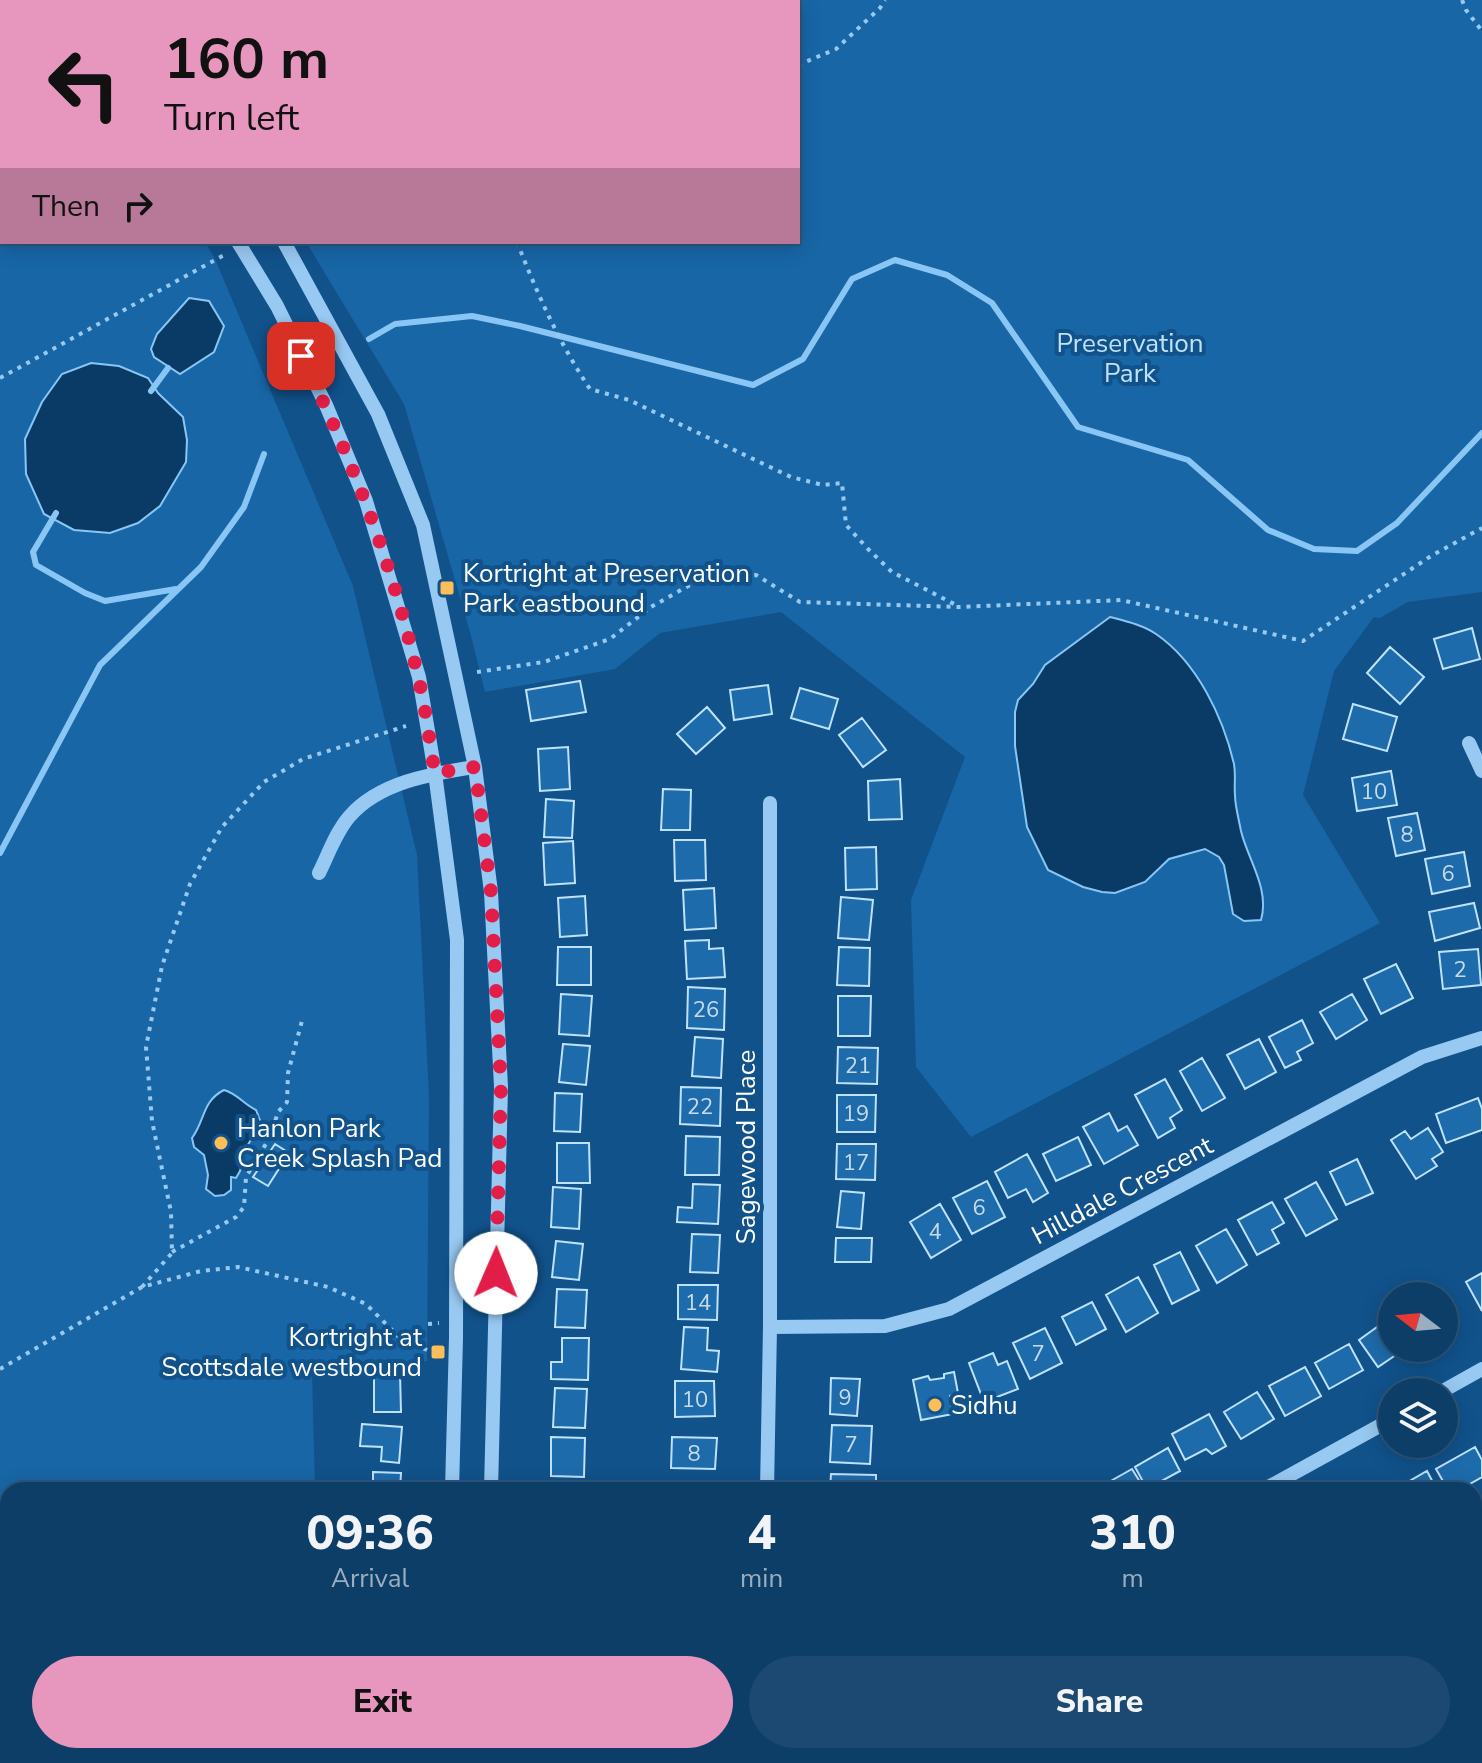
<!DOCTYPE html>
<style>
:root{--surface:#0d3e68;--page:#1b4971;--text:#f1f3f6;--muted:#9aaec0;--line:#2d577c;--accent:#e797bd}
body{margin:0;font-family:"Nunito Sans",sans-serif;background:var(--page);color:var(--text);height:100vh;display:flex;flex-direction:column;font-size:30px;white-space:nowrap}
*{box-sizing:border-box;margin:0}
p{font-size:26px;color:var(--muted)}
.icon{flex:none;width:44px;height:44px;fill:none;stroke:currentColor;stroke-width:2;stroke-linecap:round;stroke-linejoin:round}
.map{position:relative;flex:1;overflow:hidden}
.drawer{position:absolute;left:0px;top:1482px;width:1482px;height:282px;display:flex;flex-direction:column;background:var(--surface);border-radius:24px 24px 0 0;box-shadow:0 4px 20px #0003,0 0 0 2px var(--line)}
.drawer>*{flex:none}
.banner{position:absolute;left:0px;top:0px;width:800px;height:244px;box-shadow:0 4px 20px #0003,0 0 0 2px var(--line);background:#e797bd;color:#111;overflow:hidden}
.needle{width:52px;rotate:286deg}
.controls{position:absolute;left:1378px;top:1282px;display:grid;gap:16px}
.controls a{display:grid;place-items:center;width:80px;height:80px;border-radius:50%;background:var(--surface);box-shadow:0 4px 20px #0003,0 0 0 2px var(--line);font-size:40px}
.pin{position:absolute;display:grid;place-items:center;width:68px;height:68px;color:#fff;margin:-34px;border-radius:16px;box-shadow:0 4px 12px #0006}
.me{position:absolute;width:88px;margin:-44px;rotate:1deg;stroke-linejoin:round;filter:drop-shadow(0 0 6px #0008)}
.turn{display:flex;align-items:center;gap:28px;height:168px;padding:0 32px;font-size:36px}
.turn .icon{width:104px;height:104px;stroke-width:2.5}
.turn b{display:block;font-size:56px;line-height:68px}
.then{display:flex;align-items:center;height:76px;padding:0 32px;background:#0003;gap:16px;font-size:30px}
.eta{display:flex;justify-content:space-evenly;align-items:center;height:136px;text-align:center}
.eta b{font-size:48px;font-weight:800;line-height:56px}
.cta{display:flex;gap:16px;margin-top:auto;padding:16px 32px}
.cta a{flex:1;height:92px;border-radius:48px;background:var(--accent);color:#111;font-size:32px;font-weight:800;line-height:92px;text-align:center}
.cta a+a{background:var(--page);color:var(--text)}
.map>svg:first-child{display:block}
.green{fill:#1866a6}
.water{fill:#0a3b67;stroke:#89c6f5;stroke-width:2}
.lines{fill:none;stroke-linecap:round;stroke-linejoin:round}
.stream{stroke:#89c6f5;stroke-width:6}
.building{fill:#1e6bab;stroke:#bee1fd;stroke-width:2}
.path{stroke:#98c9f2;stroke-width:4;stroke-dasharray:4 6;stroke-linecap:butt}
.minor{stroke:#98c9f2;stroke-width:14}
.route{stroke:#e11d48;stroke-width:14;stroke-dasharray:0 25.2}
.poi-dot{fill:#ffbe58;stroke:#11528b;stroke-width:3}
.labels{text-anchor:middle;stroke-width:8;stroke-linejoin:round;paint-order:stroke}
.number-label{font-size:22px;fill:#c7daea}
.park-label{font-size:26px;fill:#bee1fd;stroke:#11528b}
.poi-label{font-size:26px;fill:#fff;stroke:#11528b;text-anchor:start}
.street-label{font-size:26px;fill:#fff;stroke:#11528b}
</style>
<div class="map">
<svg width="1482" height="1763" viewBox="0 0 1482 1763">
<rect width="100%" height="100%" fill="#11528b"/>
<path class="green" d="M 0,0 L 59,2 L 2,2 L 2,242 L 205,242 L 215,259 L 353,586 L 417,855 L 429,1096 L 427,1361 L 312,1372 L 315,1490 L 8,1490 L 8,1732 L 0,1738 Z
M 173,0 L 1482,0 L 1482,592 L 1408,602 L 1380,618 L 1374,617 L 1334,671 L 1303,795 L 1380,923 L 971,1137 L 916,1067 L 911,900 L 965,757 L 781,612 L 660,633 L 615,669 L 485,692 L 470,632 L 404,404 L 306,242 L 798,242 L 798,2 Z"/>
<path class="water" d="M 189,298 L 209,301 L 224,326 L 214,352 L 180,374 L 154,357 L 151,349 L 157,334 Z
M 91,363 L 119,366 L 148,378 L 158,393 L 183,417 L 187,440 L 186,462 L 160,506 L 138,523 L 110,533 L 74,530 L 44,514 L 26,474 L 25,439 L 42,402 L 62,374 Z
M 1110,617 C 1125,621 1143,625 1156,634 C 1197,662 1223,717 1234,764 C 1236,775 1234,784 1235,795 C 1235,806 1239,820 1241,831 C 1248,860 1270,889 1261,920 L 1244,921 L 1233,914 L 1224,865 L 1219,857 L 1205,849 L 1169,859 L 1145,882 L 1115,893 L 1102,892 L 1083,887 L 1048,870 L 1027,827 L 1015,746 L 1015,712 L 1018,700 L 1033,684 L 1045,665 Z
M 224,1090 C 238,1094 243,1104 256,1110 L 261,1123 L 246,1148 L 240,1171 L 236,1178 L 231,1177 L 231,1190 L 224,1195 L 215,1196 L 206,1189 L 208,1175 L 204,1155 L 194,1147 L 192,1138 C 205,1121 202,1101 224,1090 Z"/>
<g class="lines">
<path class="stream" d="M 369,339 L 395,324 L 472,316 L 520,326 L 753,385 L 803,359 L 852,279 L 895,260 L 947,275 L 992,303 L 1078,427 L 1188,460 L 1268,530 L 1314,549 L 1357,551 L 1397,523 L 1482,433
M 151,391 L 168,368
M 56,513 L 33,552 L 36,565 L 85,593 L 105,601 L 176,589
M 0,853 L 100,665 L 201,567 L 244,507 L 264,454"/>
</g>
<path class="building" d="M 1472,628 L 1480,659 L 1443,669 L 1434,639 Z
M 1390,647 L 1424,677 L 1400,704 L 1367,673 Z
M 580,681 L 586,712 L 531,721 L 526,690 Z
M 768,685 L 772,714 L 734,720 L 730,690 Z
M 800,688 L 838,699 L 829,729 L 791,718 Z
M 1353,704 L 1397,717 L 1387,751 L 1343,739 Z
M 707,707 L 725,728 L 696,754 L 677,734 Z
M 862,718 L 886,750 L 863,767 L 839,735 Z
M 568,747 L 570,789 L 540,791 L 538,749 Z
M 1391,771 L 1397,805 L 1357,811 L 1352,778 Z
M 900,779 L 902,819 L 869,820 L 868,781 Z
M 663,789 L 691,790 L 690,830 L 661,830 Z
M 546,799 L 574,801 L 572,838 L 544,837 Z
M 1417,813 L 1425,850 L 1396,856 L 1388,818 Z
M 674,840 L 705,840 L 706,880 L 675,881 Z
M 573,841 L 575,883 L 545,885 L 543,843 Z
M 876,847 L 877,889 L 846,890 L 845,848 Z
M 1464,852 L 1470,886 L 1432,894 L 1425,859 Z
M 714,888 L 716,928 L 685,930 L 683,890 Z
M 585,896 L 587,935 L 560,937 L 558,898 Z
M 841,897 L 873,900 L 869,940 L 838,938 Z
M 1474,903 L 1480,928 L 1435,941 L 1429,912 Z
M 709,940 L 709,949 L 723,948 L 725,977 L 687,979 L 685,941 Z
M 558,947 L 591,947 L 591,985 L 557,985 Z
M 839,947 L 870,948 L 869,986 L 837,985 Z
M 1478,949 L 1481,985 L 1443,989 L 1439,952 Z
M 1396,964 L 1413,998 L 1381,1014 L 1364,979 Z
M 688,987 L 725,989 L 724,1030 L 687,1028 Z
M 561,994 L 592,996 L 589,1036 L 559,1034 Z
M 1352,994 L 1367,1020 L 1336,1039 L 1320,1012 Z
M 838,996 L 871,996 L 870,1036 L 838,1036 Z
M 1302,1020 L 1313,1043 L 1297,1052 L 1301,1060 L 1285,1068 L 1269,1037 Z
M 695,1037 L 723,1039 L 721,1078 L 692,1076 Z
M 1259,1039 L 1276,1072 L 1245,1089 L 1227,1055 Z
M 563,1044 L 590,1046 L 586,1085 L 559,1082 Z
M 838,1047 L 878,1048 L 877,1084 L 837,1083 Z
M 1202,1058 L 1225,1098 L 1202,1111 L 1180,1071 Z
M 1165,1079 L 1182,1110 L 1170,1118 L 1175,1128 L 1158,1138 L 1135,1095 Z
M 681,1087 L 721,1088 L 720,1126 L 680,1124 Z
M 555,1093 L 582,1094 L 580,1132 L 554,1131 Z
M 837,1095 L 876,1095 L 875,1132 L 837,1132 Z
M 1478,1098 L 1482,1109 L 1482,1130 L 1446,1143 L 1436,1114 Z
M 1109,1113 L 1118,1131 L 1127,1126 L 1138,1145 L 1104,1164 L 1083,1127 Z
M 1428,1128 L 1443,1152 L 1432,1159 L 1437,1166 L 1416,1179 L 1391,1140 L 1405,1131 L 1411,1139 Z
M 686,1136 L 720,1137 L 719,1175 L 685,1175 Z
M 1078,1137 L 1091,1165 L 1056,1181 L 1043,1154 Z
M 557,1143 L 589,1143 L 590,1183 L 557,1183 Z
M 275,1144 L 289,1153 L 268,1186 L 253,1177 Z
M 837,1144 L 876,1144 L 875,1180 L 836,1179 Z
M 1027,1154 L 1048,1193 L 1033,1202 L 1026,1189 L 1008,1198 L 995,1172 Z
M 1357,1159 L 1373,1193 L 1346,1205 L 1330,1172 Z
M 987,1181 L 1005,1217 L 972,1234 L 953,1198 Z
M 1316,1182 L 1337,1219 L 1306,1236 L 1285,1199 Z
M 693,1184 L 720,1185 L 718,1224 L 677,1222 L 678,1207 L 692,1208 Z
M 553,1187 L 581,1189 L 579,1229 L 551,1227 Z
M 841,1191 L 864,1193 L 861,1229 L 837,1227 Z
M 1272,1202 L 1284,1223 L 1272,1230 L 1279,1243 L 1257,1255 L 1238,1220 Z
M 940,1204 L 961,1240 L 931,1258 L 910,1222 Z
M 1226,1229 L 1247,1265 L 1217,1283 L 1196,1246 Z
M 692,1234 L 720,1235 L 718,1273 L 690,1272 Z
M 836,1238 L 872,1238 L 871,1262 L 835,1262 Z
M 556,1241 L 583,1244 L 579,1280 L 552,1277 Z
M 1180,1252 L 1199,1290 L 1172,1304 L 1154,1265 Z
M 1482,1273 L 1482,1311 L 1466,1282 Z
M 1138,1277 L 1158,1313 L 1126,1332 L 1106,1295 Z
M 678,1285 L 718,1285 L 717,1320 L 678,1319 Z
M 557,1289 L 587,1290 L 585,1328 L 555,1327 Z
M 1444,1299 L 1458,1323 L 1444,1331 Z
M 1092,1302 L 1106,1329 L 1076,1345 L 1062,1317 Z
M 1391,1317 L 1392,1348 L 1406,1348 L 1378,1367 L 1359,1340 Z
M 684,1327 L 708,1328 L 707,1350 L 719,1351 L 717,1372 L 681,1369 Z
M 1045,1328 L 1062,1363 L 1030,1379 L 1013,1343 Z
M 562,1338 L 589,1338 L 588,1380 L 551,1379 L 551,1362 L 562,1362 Z
M 1349,1344 L 1363,1370 L 1329,1389 L 1315,1363 Z
M 993,1353 L 998,1365 L 1007,1361 L 1018,1389 L 984,1402 L 969,1363 Z
M 1305,1367 L 1321,1396 L 1285,1416 L 1269,1386 Z
M 954,1372 L 958,1393 L 950,1396 L 953,1414 L 921,1420 L 913,1380 L 928,1376 L 930,1380 L 944,1378 L 944,1374 Z
M 400,1373 L 401,1412 L 374,1412 L 374,1374 Z
M 831,1378 L 860,1379 L 857,1416 L 830,1414 Z
M 675,1381 L 714,1381 L 715,1416 L 675,1417 Z
M 555,1388 L 587,1389 L 585,1428 L 553,1427 Z
M 1257,1392 L 1274,1419 L 1241,1439 L 1224,1412 Z
M 1209,1414 L 1226,1446 L 1212,1454 L 1206,1449 L 1185,1460 L 1172,1434 Z
M 362,1424 L 402,1427 L 399,1463 L 381,1461 L 382,1447 L 360,1446 Z
M 832,1425 L 872,1426 L 870,1464 L 830,1462 Z
M 551,1437 L 585,1438 L 584,1477 L 551,1476 Z
M 672,1437 L 717,1438 L 715,1469 L 671,1468 Z
M 1475,1447 L 1482,1460 L 1482,1477 L 1459,1490 L 1448,1490 L 1436,1469 Z
M 1168,1448 L 1180,1471 L 1147,1489 L 1135,1467 Z
M 1132,1469 L 1145,1490 L 1102,1490 L 1100,1487 Z
M 1427,1471 L 1437,1490 L 1394,1490 Z
M 373,1472 L 401,1473 L 400,1490 L 373,1490 Z
M 831,1474 L 876,1475 L 876,1490 L 830,1490 Z
M 716,1481 L 716,1490 L 673,1490 L 673,1482 Z
M 1475,1605 L 1482,1618 L 1482,1647 L 1474,1651 Z
M 56,1756 L 87,1756 L 91,1761 L 88,1763 L 48,1763 Z
M 339,1756 L 399,1756 L 401,1763 L 325,1763 Z
M 587,1756 L 615,1756 L 615,1761 L 588,1763 Z
M 637,1756 L 672,1756 L 672,1760 L 637,1762 Z
M 682,1756 L 720,1756 L 719,1763 L 682,1762 Z
M 1221,1756 L 1263,1756 L 1267,1763 L 1225,1763 Z"/>
<g class="lines">
<path class="path" d="M 1462,0 L 1466,10 L 1482,31
M 674,2 L 677,0
M 798,65 L 836,49 L 880,8 L 885,0
M 517,242 C 537,293 559,343 590,389 L 629,400 L 791,477 L 823,485 L 842,483 L 846,525 L 868,549 L 892,572 L 958,606
M 0,378 L 226,254
M 477,672 L 544,662 L 610,639 L 651,607 L 697,581 L 756,575 L 800,602 L 960,607 L 1121,600 L 1303,641 L 1431,556 L 1482,528
M 172,1252 L 236,1217 L 244,1207 L 246,1177 L 270,1137 L 278,1112 L 287,1102 L 288,1073 L 303,1017
M 142,1287 L 172,1253 L 171,1212 L 152,1121 L 146,1047 L 162,966 L 190,884 L 222,827 L 264,782 L 303,759 L 406,726
M 428,1324 L 439,1323
M 0,1369 L 142,1287 L 201,1271 L 238,1267 L 328,1287 L 366,1304 L 400,1338 L 427,1350"/>
<path class="minor" d="M 98,0 L 99,2
M 145,0 L 146,2
M 238,242 L 277,306 L 326,405 L 366,501 L 419,677 L 435,773 L 457,940 L 456,1338 L 452,1490
M 284,242 L 378,414 L 423,525 L 475,767 L 491,892 L 501,1087 L 491,1490
M 1469,743 L 1482,771
M 319,873 C 328,855 336,832 349,817 C 379,782 431,774 475,767
M 770,1327 L 885,1326 L 949,1309 L 1422,1057 L 1482,1038
M 1441,1392 L 1482,1369
M 767,1490 L 770,1327 L 770,803
M 1263,1490 L 1392,1419
M 1474,1714 L 1482,1709
M 451,1756 L 452,1763
M 491,1756 L 492,1763
M 179,1763 L 188,1756
M 1383,1763 L 1396,1756"/>
</g>
<g class="lines">
<path class="route" d="M 301,356 C 352,458 393,565 418,677 C 426,708 429,741 435,773 L 475,767 L 491,892 L 501,1087 L 496,1273"/>
</g>
<g class="poi-dot">
<rect x="439" y="580" width="16" height="16" rx="4"/>
<circle cx="221" cy="1143" r="8"/>
<rect x="430" y="1344" width="16" height="16" rx="4"/>
<circle cx="935" cy="1405" r="8"/>
</g>
<g class="labels">
<g class="number-label">
<text x="1374" y="799">10</text>
<text x="1407" y="842">8</text>
<text x="1448" y="881">6</text>
<text x="1460" y="977">2</text>
<text x="706" y="1017">26</text>
<text x="858" y="1073">21</text>
<text x="700" y="1114">22</text>
<text x="856" y="1121">19</text>
<text x="856" y="1170">17</text>
<text x="979" y="1215">6</text>
<text x="935" y="1239">4</text>
<text x="698" y="1310">14</text>
<text x="1038" y="1361">7</text>
<text x="845" y="1405">9</text>
<text x="695" y="1407">10</text>
<text x="851" y="1452">7</text>
<text x="694" y="1461">8</text>
</g>
<g class="park-label">
<text x="1130" y="352">Preservation<tspan x="1130" dy="30">Park</tspan></text>
</g>
<g class="poi-label">
<text x="463" y="582">Kortright at Preservation<tspan x="463" dy="30">Park eastbound</tspan></text>
<text x="237" y="1137">Hanlon Park<tspan x="237" dy="30">Creek Splash Pad</tspan></text>
<text x="422" y="1346" text-anchor="end">Kortright at<tspan x="422" dy="30">Scottsdale westbound</tspan></text>
<text x="951" y="1414">Sidhu</text>
</g>
<g class="street-label">
<text transform="translate(746 1147) rotate(-90)" y="9">Sagewood Place</text>
<text transform="translate(1122 1190) rotate(-28)" y="9">Hilldale Crescent</text>
</g>
</g>
</svg>
<div class="controls">
<a><svg class="needle" viewBox="-14 -14 28 28"><path d="M0-13l5 13h-10z" fill="#e53935"/><path d="M0 13l5-13h-10z" fill="#9aaec0"/></svg></a>
<a><svg class="icon" aria-label="layers" viewBox="0 0 24 24"><path d="M12 4l9 5-9 5-9-5zM3 14l9 5 9-5"/></svg></a>
</div>
<div class="pin" style="left:301px;top:356px;background:#d93025"><svg class="icon" aria-label="arrive" viewBox="0 0 24 24"><path d="M6 21V4h12l-3 4 3 4H6"/></svg></div>
<svg class="me" style="left:496px;top:1273px" viewBox="-20 -20 40 40"><circle r="19" fill="#fff"/><path d="M0-13L10 11 0 6-10 11z" fill="#e11d48"/></svg>
<div class="banner">
<div class="turn"><svg class="icon" aria-label="left" viewBox="0 0 24 24"><path d="M17 20v-9H6M10 6l-5 5 5 5"/></svg><div><b>160 m</b>Turn left</div></div>
<div class="then">Then<svg class="icon" aria-label="right" viewBox="0 0 24 24"><path d="M7 20v-9h11M14 6l5 5-5 5"/></svg></div>
</div>
<section class="drawer">
<div class="eta">
<div><b>09:36</b><p>Arrival</p></div>
<div><b>4</b><p>min</p></div>
<div><b>310</b><p>m</p></div>
</div>
<div class="cta"><a>Exit</a><a>Share</a></div>
</section>
</div>
